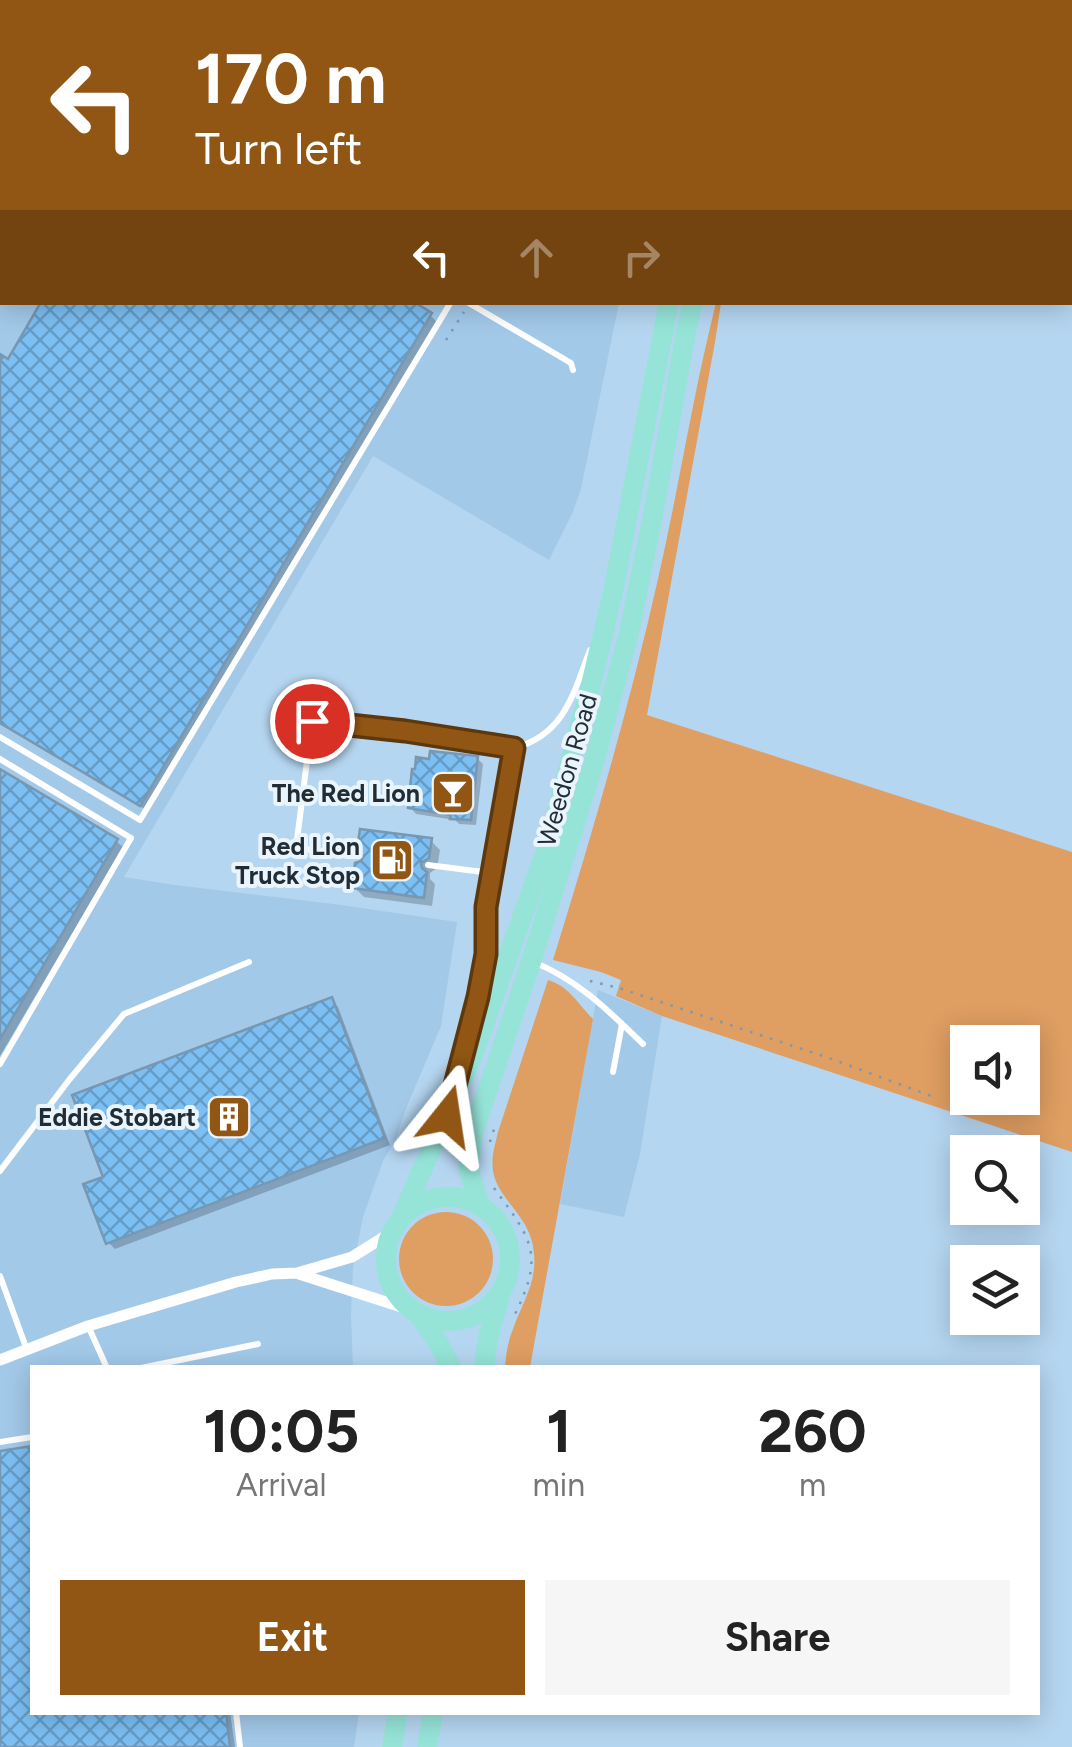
<!DOCTYPE html>
<style>
:root{--surface:#fff;--page:#f6f6f6;--text:#222;--muted:#767676;--accent:#915614}
body{margin:0;font-family:Figtree,sans-serif;background:var(--page);color:var(--text);height:100vh;display:flex;flex-direction:column;font-size:38px;white-space:nowrap}
*{box-sizing:border-box;margin:0}
p{font-size:32px;color:var(--muted)}
.icon{flex:none;width:55px;height:55px;fill:none;stroke:currentColor;stroke-width:2;stroke-linecap:round;stroke-linejoin:round}
.map{position:relative;flex:1;overflow:hidden}
.side{position:absolute;left:30px;top:1365px;width:1010px;height:350px;display:flex;flex-direction:column;background:var(--surface);border-radius:0px;box-shadow:0 5px 25px #0003}
.side>*{flex:none}
.banner{position:absolute;left:0px;top:0px;width:1072px;height:305px;box-shadow:0 5px 25px #0003;background:#915614;color:#fff;overflow:hidden}
.tools{position:absolute;left:950px;top:1025px;display:grid;gap:20px}
.tools a{display:grid;place-items:center;width:90px;height:90px;border-radius:0px;background:var(--surface);box-shadow:0 5px 25px #0003;font-size:50px}
.pin{position:absolute;display:grid;place-items:center;width:85px;height:85px;color:#fff;margin:-42px;border:5px solid #fff;border-radius:50%;box-shadow:0 2px 10px #0007}
.me{position:absolute;width:110px;margin:-55px;rotate:15deg;stroke-linejoin:round;filter:drop-shadow(0 0 8px #0008)}
.turn{display:flex;align-items:center;gap:35px;height:210px;padding:0 30px;font-size:45px}
.turn .icon{width:130px;height:130px;stroke-width:2.5}
.turn b{display:block;font-size:70px;line-height:85px}
.lanes{display:flex;align-items:center;height:95px;padding:0 30px;background:#0003;justify-content:center;gap:50px;direction:ltr}
.lanes .off{opacity:.35}
.eta{display:flex;justify-content:space-evenly;align-items:center;height:170px;text-align:center}
.eta b{font-size:60px;font-weight:700;line-height:70px}
.action{display:flex;gap:20px;margin-top:auto;padding:20px 30px}
.action a{flex:1;height:115px;border-radius:0px;background:var(--accent);color:#fff;font-size:40px;font-weight:700;line-height:115px;text-align:center}
.action a+a{background:var(--page);color:var(--text)}
.map>svg:first-child{display:block}
.built{fill:#a3c9e9}
.green{fill:#df9e62;fill-rule:evenodd}
.shadow{fill:#0003}
.lines{fill:none;stroke-linecap:round;stroke-linejoin:round}
.stream{stroke:#216d9f;stroke-width:5}
.building{fill:url(#building-cross-hatch);stroke:#7897b1;stroke-width:2.5}
.path{stroke:#7f98ad;stroke-width:2.5;stroke-dasharray:2.5 8;stroke-linecap:butt}
.service{stroke:#fff;stroke-width:6}
.minor{stroke:#fff;stroke-width:11}
.trunk{stroke:#96e4d8;stroke-width:20}
.route-casing{stroke:#5e380d;stroke-width:25}
.route{stroke:#915614;stroke-width:18}
.labels{text-anchor:middle;stroke-width:8;stroke-linejoin:round;paint-order:stroke}
.street-label{font-size:25px;fill:#202d37;stroke:#eaf4fc}
.poi-label{font-size:25px;font-weight:bold;fill:#202d37;stroke:#eaf4fc;text-anchor:end}
</style>
<div class="map">
<svg width="1072" height="1747" viewBox="0 0 1072 1747">
<defs>
<pattern id="building-cross-hatch" width="8" height="8" patternUnits="userSpaceOnUse" patternTransform="scale(2.5)"><rect width="8" height="8" fill="#7cbff3"/><path d="M0 0l8 8M0 8l8-8" fill="none" stroke="#659cc6"/></pattern>
</defs>
<rect width="100%" height="100%" fill="#b5d6f1"/>
<path class="built" d="M 144,0 L 650,0 L 649,2 L 141,2 Z
M 2,147 L 2,302 L 619,303 L 581,489 L 573,512 L 549,560 L 373,456 L 124,877 L 175,885 L 334,904 L 457,922 L 441,1026 L 405,1111 L 396,1139 L 383,1161 L 363,1217 L 353,1268 L 351,1314 L 353,1367 L 32,1368 L 32,1712 L 359,1713 L 354,1747 L 0,1747 L 0,150 Z
M 598,990 L 662,1016 L 640,1154 L 624,1217 L 560,1204 Z"/>
<path class="green" d="M 716,303 L 721,303 L 715,342 L 647,715 L 1072,852 L 1072,1152 L 662,1016 L 616,996 L 621,980 L 601,972 L 553,960 C 592,834 629,708 658,579 C 679,487 693,394 716,303 ZM 968,1042 L 1022,1042 L 1022,1098 L 968,1098 Z
M 548,980 C 569,986 578,1004 593,1019 L 530,1367 L 505,1367 C 506,1354 508,1341 513,1329 C 522,1303 537,1283 534,1254 C 532,1216 498,1201 493,1171 C 491,1157 495,1145 498,1132 Z
M399 1259a47 47 0 1 1 94 0a47 47 0 1 1-94 0Z"/>
<path class="shadow" d="M 430,315 L 437,322 L 148,811 L 0,724 L 0,357 L 9,362 Z
M 477,758 L 483,764 L 476,825 L 459,824 L 455,820 L 416,814 L 410,807 Z
M 0,772 L 116,841 L 123,847 L 0,1056 Z
M 430,840 L 440,850 L 437,868 L 430,873 L 430,879 L 435,884 L 432,906 L 364,897 L 354,887 Z
M 332,1000 L 338,1007 L 390,1145 L 115,1249 L 108,1242 L 106,1178 Z
M 32,1449 L 32,1712 L 230,1712 L 235,1747 L 0,1747 L 0,1454 Z"/>
<g class="lines">
<path class="stream" d="M 357,0 L 359,2
M 120,2 L 122,0
M 0,111 L 2,109"/>
</g>
<path class="building" d="M 41,302 L 414,302 L 432,313 L 140,806 L 0,723 L 0,354 L 8,359 Z
M 430,751 L 478,756 L 471,820 L 450,819 L 451,815 L 408,808 L 412,769 L 415,769 L 416,757 L 429,759 Z
M 0,769 L 118,839 L 0,1039 Z
M 360,829 L 432,838 L 429,858 L 421,863 L 422,868 L 427,872 L 424,898 L 352,888 L 355,863 L 361,861 L 363,856 L 357,849 Z
M 332,997 L 385,1138 L 106,1244 L 83,1184 L 103,1177 L 72,1095 Z
M 32,1446 L 32,1712 L 226,1712 L 230,1747 L 0,1747 L 0,1451 Z"/>
<g class="lines">
<path class="path" d="M 950,0 L 960,2
M 740,2 L 740,0
M 909,2 L 933,0
M 1070,13 L 1072,14
M 446,340 L 464,312
M 590,981 L 619,988 L 829,1058 L 934,1097
M 490,1142 L 495,1126
M 494,1188 C 534,1242 545,1256 512,1320"/>
<path class="service" d="M 300,0 L 301,2
M 412,0 L 426,2
M 612,2 L 615,0
M 0,250 L 2,246
M 467,302 L 571,363 L 573,370
M 0,737 L 140,820 L 451,302
M 0,759 L 131,838 L 0,1064
M 356,856 L 296,848 L 312,721 L 405,731 L 514,748 C 564,735 573,695 590,650
M 428,865 L 491,873
M 533,962 C 576,978 611,1013 643,1044
M 462,1057 L 478,997 L 486,953 L 486,907 L 514,748
M 613,1072 L 622,1024
M 0,1171 L 69,1080 L 124,1014 L 249,962
M 0,1276 L 27,1350
M 89,1328 L 107,1368
M 141,1368 L 258,1344
M 0,1442 L 32,1437
M 236,1712 L 240,1747"/>
<path class="minor" d="M 299,1274 L 414,1311
M 0,1360 L 88,1326 L 236,1282 L 272,1274 L 297,1273 L 352,1257 L 392,1232"/>
<path class="trunk" d="M 693,2 L 694,0
M 720,2 L 721,0
M386 1259a62 62 0 1 1 124 0a62 62 0 1 1-124 0Z
M 480,1205 L 468,1168 L 473,1133 L 531,962 L 592,769 L 629,633 L 656,499 L 686,332 L 693,302
M 401,1218 L 474,1052 L 548,845 L 591,685 L 613,592 L 669,302
M 418,1314 L 438,1342 L 451,1368
M 484,1368 L 487,1343 L 499,1299
M 392,1747 L 398,1712
M 427,1747 L 433,1712"/>
</g>
<g class="lines">
<g class="route-casing">
<path id="route" d="M 312,721 L 405,731 L 514,748 L 486,907 L 486,954 L 478,997 L 447,1116"/>
</g>
<use href="#route" class="route"/>
</g>
<defs>
<g id="bar-square" transform="scale(2.25)"><rect x="-9" y="-9" width="18" height="18" rx="4" fill="#915614" stroke="#eaf4fc"/><path d="M-6-5H6L.8 .8V4.5H3.5V6h-7V4.5H-.8V.8Z" fill="#fff"/></g>
<g id="fuel-square" transform="scale(2.25)"><rect x="-9" y="-9" width="18" height="18" rx="4" fill="#915614" stroke="#eaf4fc"/><path d="M-5.5-6h7V0h2V4h1.3V-2.5L3-4.5l.8-.8L6-3V5H2.5V1h-1V6h-7ZM-4.2-4.7v3.2H.2V-4.7Z" fill="#fff"/></g>
<g id="building-square" transform="scale(2.25)"><rect x="-9" y="-9" width="18" height="18" rx="4" fill="#915614" stroke="#eaf4fc"/><path d="M-4-6H4V6H1V3H-1V6H-4ZM-2.5-4.3h1.7v1.8h-1.7ZM.8-4.3h1.7v1.8H.8ZM-2.5-1h1.7V.8h-1.7ZM.8-1h1.7V.8H.8Z" fill="#fff"/></g>
</defs>
<g fill-rule="evenodd">
<use href="#bar-square" x="453" y="793"/>
<use href="#fuel-square" x="392" y="860"/>
<use href="#building-square" x="229" y="1117"/>
</g>
<g class="labels">
<g class="street-label">
<text transform="translate(567 770) rotate(-74)" y="9">Weedon Road</text>
</g>
<g class="poi-label">
<text x="420" y="802">The Red Lion</text>
<text x="360" y="855">Red Lion<tspan x="360" dy="29">Truck Stop</tspan></text>
<text x="196" y="1126">Eddie Stobart</text>
</g>
</g>
</svg>
<div class="tools">
<a><svg class="icon" aria-label="sound" viewBox="0 0 24 24"><path d="M4 9h4l5-4v14l-5-4H4zM17 9q2 3 0 6"/></svg></a>
<a><svg class="icon" aria-label="search" viewBox="0 0 24 24"><circle cx="10" cy="10" r="6"/><path d="M15 15l6 6"/></svg></a>
<a><svg class="icon" aria-label="layers" viewBox="0 0 24 24"><path d="M12 4l9 5-9 5-9-5zM3 14l9 5 9-5"/></svg></a>
</div>
<div class="pin" style="left:312px;top:721px;background:#d93025"><svg class="icon" aria-label="arrive" viewBox="0 0 24 24"><path d="M6 21V4h12l-3 4 3 4H6"/></svg></div>
<svg class="me" style="left:447px;top:1116px" viewBox="-20 -20 40 40"><path d="M0-17L14 15 0 8-14 15z" fill="#915614" stroke="#fff" stroke-width="4"/></svg>
<div class="banner">
<div class="turn"><svg class="icon" aria-label="left" viewBox="0 0 24 24"><path d="M17 20v-9H6M10 6l-5 5 5 5"/></svg><div><b>170 m</b>Turn left</div></div>
<div class="lanes"><svg class="icon" aria-label="left" viewBox="0 0 24 24"><path d="M17 20v-9H6M10 6l-5 5 5 5"/></svg><svg class="icon off" aria-label="ahead" viewBox="0 0 24 24"><path d="M12 20V5M6 11l6-6 6 6"/></svg><svg class="icon off" aria-label="right" viewBox="0 0 24 24"><path d="M7 20v-9h11M14 6l5 5-5 5"/></svg></div>
</div>
<section class="side">
<div class="eta">
<div><b>10:05</b><p>Arrival</p></div>
<div><b>1</b><p>min</p></div>
<div><b>260</b><p>m</p></div>
</div>
<div class="action"><a>Exit</a><a>Share</a></div>
</section>
</div>
